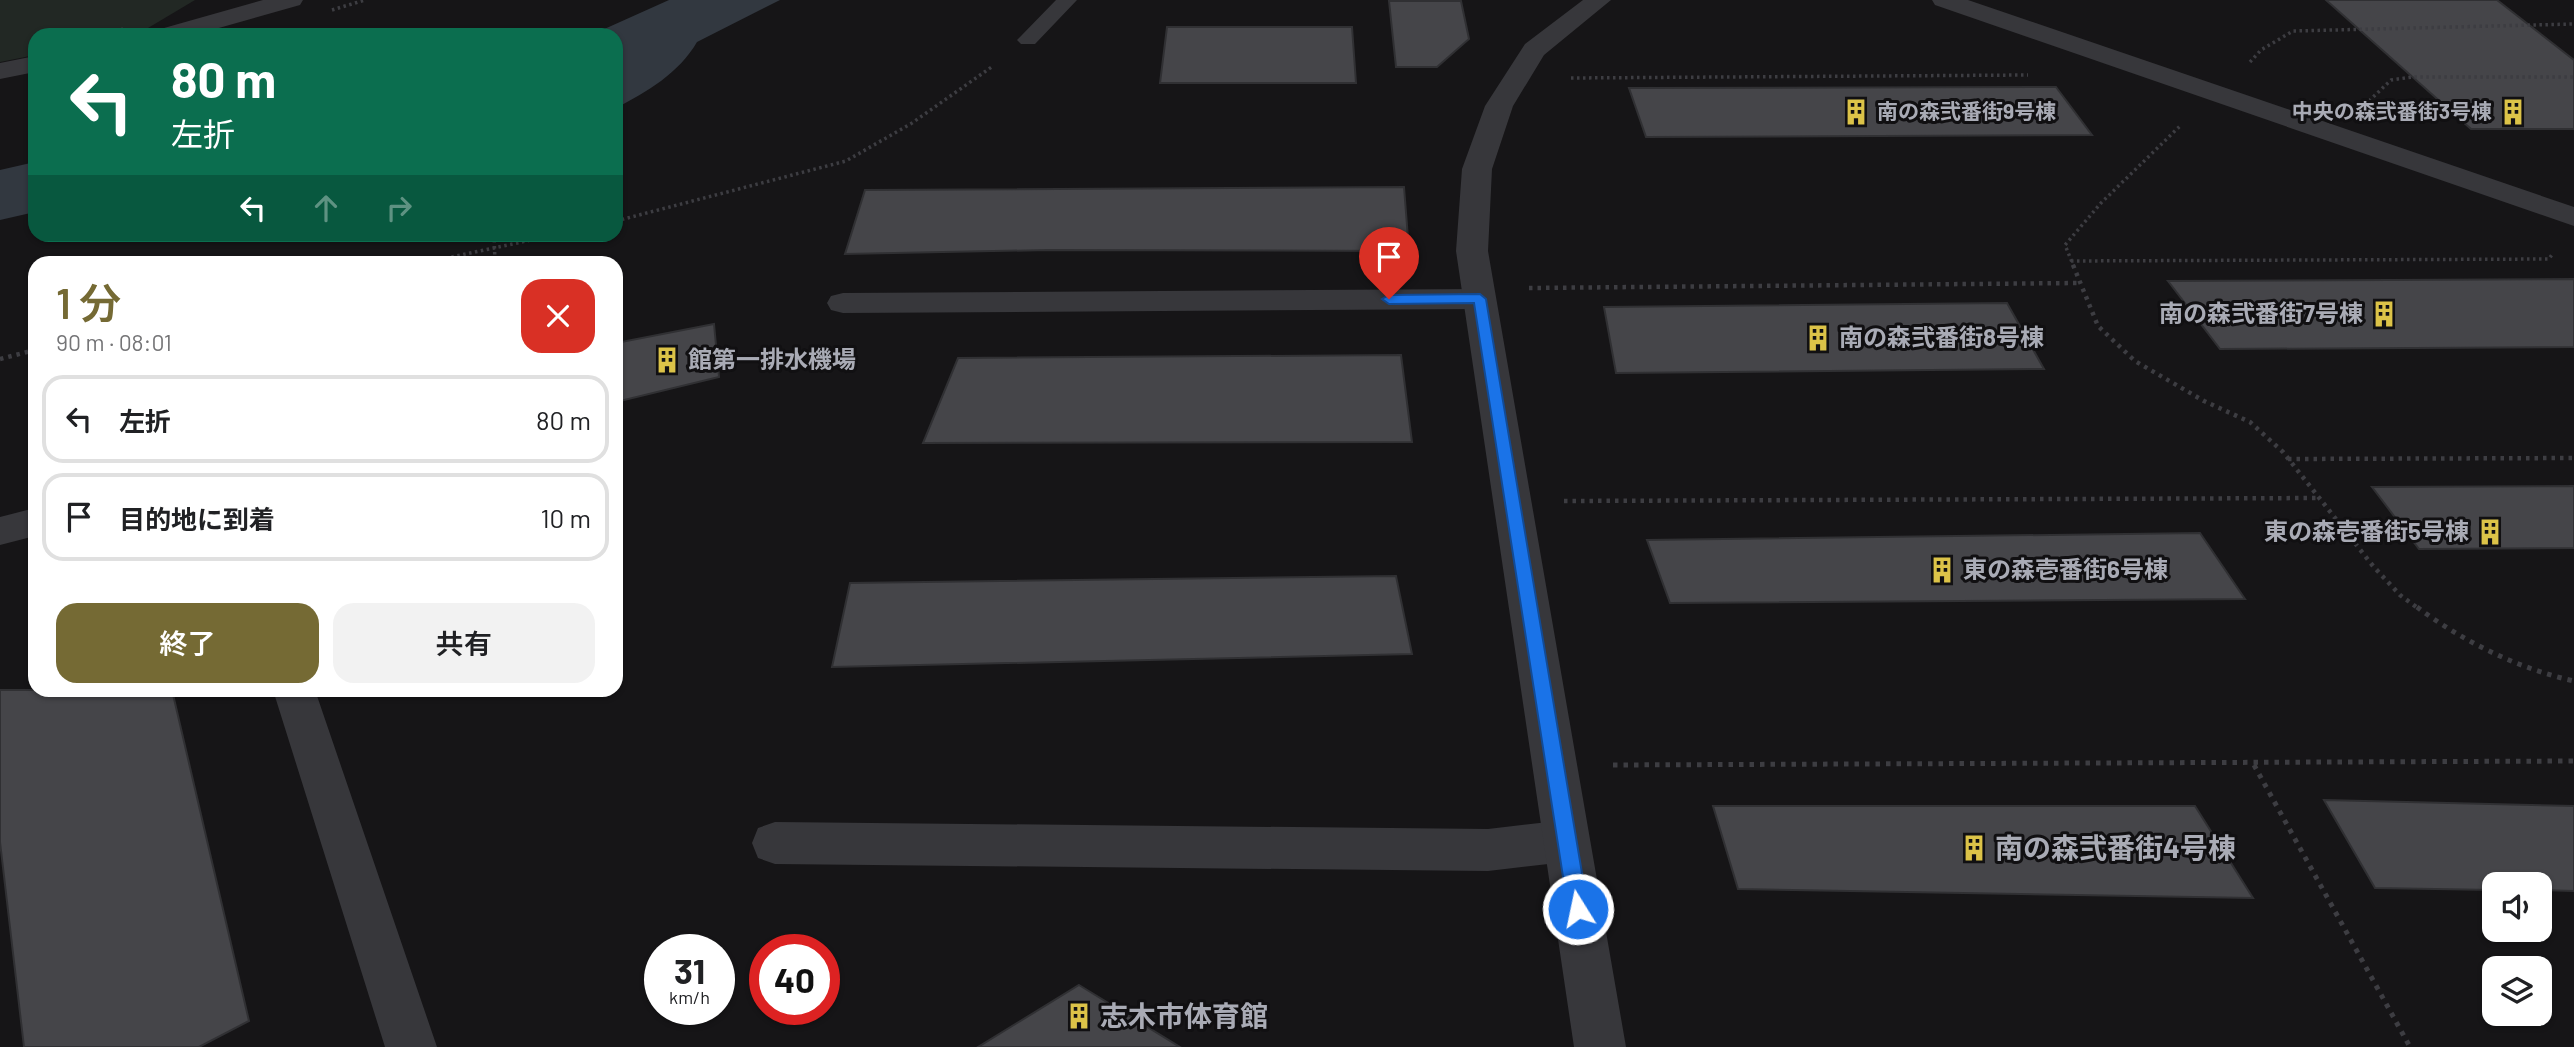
<!DOCTYPE html>
<html lang="ja">
<meta charset="utf-8">
<style>
:root{--surface:#fff;--page:#f2f2f2;--text:#202124;--muted:#757577;--line:#e0e0e0;--accent:#756a34}
body{margin:0;font-family:Barlow,"Noto Sans JP",sans-serif;background:var(--page);color:var(--text);height:100vh;display:flex;flex-direction:column;font-size:26px;white-space:nowrap}
*{box-sizing:border-box;margin:0}
p{font-size:23px;color:var(--muted)}
.icon{flex:none;width:38px;height:38px;fill:none;stroke:currentColor;stroke-width:2;stroke-linecap:round;stroke-linejoin:round}
.map{position:relative;flex:1;overflow:hidden}
.drawer{position:absolute;left:28px;top:256px;width:595px;height:441px;display:flex;flex-direction:column;background:var(--surface);border-radius:21px;box-shadow:0 2px 5px #0004}
.drawer>*{flex:none}
.top-card{position:absolute;left:28px;top:28px;width:595px;height:214px;border-radius:21px;box-shadow:0 2px 5px #0004;background:#0b6e4f;color:#fff;overflow:hidden}
.buttons{position:absolute;left:2482px;top:872px;display:grid;gap:14px}
.buttons a{display:grid;place-items:center;width:70px;height:70px;border-radius:14px;background:var(--surface);box-shadow:0 2px 5px #0004;font-size:35px}
.speed{position:absolute;left:644px;top:934px;display:flex;gap:14px;font-size:35px;font-weight:700;text-align:center}
.speed>*{display:grid;place-content:center;width:91px;height:91px;border-radius:50%;background:var(--surface);box-shadow:0 2px 5px #0004;line-height:1}
.speed small{font-size:18px;font-weight:400}
.speed .limit{border:10px solid #d22;background:#fff;color:#111}
.pin{position:absolute;display:grid;place-items:center;width:60px;height:60px;color:#fff;margin:-72px -30px;border-radius:50% 50% 50% 0;rotate:-45deg;box-shadow:0 0 7px #0007}
.pin .icon{rotate:45deg}
.me{position:absolute;width:77px;margin:-38px;rotate:350deg;stroke-linejoin:round;filter:drop-shadow(0 0 5px #0008)}
.turn{display:flex;align-items:center;gap:24px;height:147px;padding:0 28px;font-size:32px}
.turn .icon{width:91px;height:91px;stroke-width:2.5}
.turn b{display:block;font-size:49px;line-height:60px}
.lanes{display:flex;align-items:center;height:66px;padding:0 28px;background:#0003;justify-content:center;gap:35px;direction:ltr}
.lanes .off{opacity:.35}
.round{display:grid;place-items:center;flex:none;width:74px;height:74px;border-radius:21px;background:var(--page)}
.headline{display:flex;align-items:center;justify-content:space-between;height:119px;padding:0 28px}
h1{font-size:42px;font-weight:600;line-height:52px;color:var(--accent)}
.cta{display:flex;gap:14px;margin-top:auto;padding:14px 28px}
.cta a{flex:1;height:80px;border-radius:21px;background:var(--accent);color:#fff;font-size:28px;font-weight:600;line-height:80px;text-align:center}
.cta a+a{background:var(--page);color:var(--text)}
ul{padding:0;list-style:none}
li{display:flex;align-items:center;gap:21px;height:88px;margin:0 14px 10px;padding:0 14px;border:4px solid var(--line);border-radius:21px}
li div{flex:1}
li b{display:block;font-size:26px}
li em{font-style:normal}
.map>svg:first-child{display:block}
.green{fill:#222824}
.water{fill:#323840}
.building{fill:#454549;stroke:#303033;stroke-width:2}
.lines{fill:none;stroke-linecap:round;stroke-linejoin:round}
.path-far2{stroke:#3d3d42;stroke-width:3.5;stroke-dasharray:2.5 3.5;stroke-linecap:butt}
.path-far1{stroke:#3d3d42;stroke-width:4.5;stroke-dasharray:3.5 5;stroke-linecap:butt}
.path{stroke:#3d3d42;stroke-width:5;stroke-dasharray:4.5 6;stroke-linecap:butt}
.service{fill:#37373b;fill-rule:evenodd}
.minor{fill:#37373b;fill-rule:evenodd}
.tertiary{fill:#37373b;fill-rule:evenodd}
.route{fill:#1a73e8;stroke:#114b97;stroke-width:2}
.labels{text-anchor:middle;stroke-width:6;stroke-linejoin:round;paint-order:stroke}
.far-poi-label{font-size:21px;font-weight:bold;fill:#a9abb5;stroke:#111012;text-anchor:start}
.poi-label{font-size:24px;font-weight:bold;fill:#a9abb5;stroke:#111012;text-anchor:start}
.near-poi-label{font-size:28px;font-weight:bold;fill:#a9abb5;stroke:#111012;text-anchor:start}
</style>
<div class="map">
<svg width="2574" height="1047" viewBox="0 0 2574 1047">
<rect width="100%" height="100%" fill="#161517"/>
<path class="green" d="M 0,0 L 195,0 L 148,28 L 119,35 L 35,35 L 35,55 L 0,62 Z"/>
<path class="water" d="M 669,0 L 780,0 L 697,42 C 679,73 647,92 616,108 L 616,35 L 591,35 Z
M 35,162 L 35,212 L 0,220 L 0,170 Z"/>
<path class="building" d="M 2326,0 L 2497,0 L 2574,60 L 2574,129 L 2471,129 Z
M 1389,1 L 1461,1 L 1469,39 L 1437,67 L 1396,67 Z
M 1167,27 L 1352,27 L 1356,83 L 1160,83 Z
M 2056,87 L 2092,135 L 1646,137 L 1629,88 Z
M 1404,187 L 1409,251 L 1048,250 L 845,254 L 865,190 Z
M 2574,279 L 2574,347 L 2220,349 L 2168,281 Z
M 2007,303 L 2044,369 L 1616,373 L 1604,307 Z
M 714,324 L 719,377 L 616,402 L 616,343 Z
M 1401,355 L 1412,442 L 923,443 L 958,358 Z
M 2574,486 L 2574,548 L 2419,549 L 2372,487 Z
M 2200,533 L 2245,599 L 1670,603 L 1647,540 Z
M 1396,576 L 1412,654 L 832,667 L 850,583 Z
M 0,690 L 172,690 L 249,1021 L 199,1047 L 24,1047 L 0,842 Z
M 2324,800 L 2574,806 L 2574,891 L 2539,890 L 2539,884 L 2494,884 L 2494,890 L 2375,888 Z
M 1713,806 L 2195,806 L 2253,898 L 1738,889 Z
M 1079,985 L 1180,1047 L 978,1047 Z"/>
<g class="lines">
<path class="path-far2" d="M 332,10 L 365,0
M 98,35 L 123,29
M 2250,62 L 2261,50 L 2293,31 L 2574,24
M 1571,78 L 2028,75
M 2369,101 L 2391,80 L 2412,77 L 2574,77
M 616,221 L 846,161 L 912,123 L 993,66
M 494,234 L 495,262
M 2071,261 L 2549,259 L 2553,253
M 428,262 L 559,234
M 2074,267 L 2065,245 L 2101,203 L 2180,126"/>
<path class="path-far1" d="M 2073,265 L 2098,326 L 2135,361 L 2204,401 L 2250,422 L 2283,452 L 2373,566 L 2400,595 L 2419,609
M 1529,288 L 2080,283
M 0,359 L 35,350
M 2288,459 L 2574,458
M 1564,501 L 2318,498"/>
<path class="path" d="M 2417,607 C 2462,641 2519,669 2574,681
M 1613,765 L 2574,761
M 2254,765 L 2410,1047"/>
<path class="service" d="M 1056,0 L 1077,0 L 1035,44 L 1021,44 L 1017,40 L 1021,36 Z"/>
<path class="minor" d="M 1480,289 L 1492,292 L 1496,299 L 1492,306 L 1480,309 L 843,313 L 831,310 L 827,303 L 831,296 L 843,293 Z
M 35,508 L 35,536 L 0,545 L 0,517 Z
M 273,690 L 315,690 L 437,1047 L 385,1047 Z
M 1566,820 L 1583,826 L 1589,841 L 1583,856 L 1566,862 L 1488,871 L 775,864 L 758,858 L 752,843 L 758,828 L 775,822 L 1488,829 Z"/>
<path class="tertiary" d="M 263,0 L 303,0 L 300,5 L 194,35 L 153,35 L 157,30 Z
M 1583,0 L 1611,0 L 1544,55 L 1513,106 L 1492,169 L 1488,251 L 1626,1047 L 1574,1047 L 1456,251 L 1462,169 L 1485,106 L 1525,44 Z
M 1932,0 L 1968,0 L 2574,207 L 2574,226 L 1935,5 Z
M 35,56 L 35,72 L 0,79 L 0,63 Z"/>
</g>
<path class="route" d="M 1480,294 L 1486,299 L 1588,909 L 1585,916 L 1578,918 L 1571,916 L 1568,909 L 1474,303 L 1389,304 L 1382,299 L 1389,295 Z"/>
<defs>
<g id="building-bare" transform="scale(2.1)"><path d="M-4-6H4V6H1V3H-1V6H-4ZM-2.5-4.3h1.7v1.8h-1.7ZM.8-4.3h1.7v1.8H.8ZM-2.5-1h1.7V.8h-1.7ZM.8-1h1.7V.8H.8Z" fill="#dcc348" stroke="#111012" stroke-width="2.5" paint-order="stroke"/></g>
</defs>
<g fill-rule="evenodd">
<use href="#building-bare" x="1856" y="112"/>
<use href="#building-bare" x="2513" y="112"/>
<use href="#building-bare" x="2384" y="314"/>
<use href="#building-bare" x="1818" y="338"/>
<use href="#building-bare" x="667" y="360"/>
<use href="#building-bare" x="2490" y="532"/>
<use href="#building-bare" x="1942" y="570"/>
<use href="#building-bare" x="1974" y="848"/>
<use href="#building-bare" x="1079" y="1016"/>
</g>
<g class="labels">
<g class="far-poi-label">
<text x="1877" y="119">南の森弐番街9号棟</text>
<text x="2492" y="119" text-anchor="end">中央の森弐番街3号棟</text>
</g>
<g class="poi-label">
<text x="2363" y="322" text-anchor="end">南の森弐番街7号棟</text>
<text x="1839" y="346">南の森弐番街8号棟</text>
<text x="688" y="368">館第一排水機場</text>
<text x="2469" y="540" text-anchor="end">東の森壱番街5号棟</text>
<text x="1963" y="578">東の森壱番街6号棟</text>
</g>
<g class="near-poi-label">
<text x="1995" y="858">南の森弐番街4号棟</text>
<text x="1100" y="1026">志木市体育館</text>
</g>
</g>
</svg>
<div class="buttons">
<a><svg class="icon" aria-label="sound" viewBox="0 0 24 24"><path d="M4 9h4l5-4v14l-5-4H4zM17 9q2 3 0 6"/></svg></a>
<a><svg class="icon" aria-label="layers" viewBox="0 0 24 24"><path d="M12 4l9 5-9 5-9-5zM3 14l9 5 9-5"/></svg></a>
</div>
<div class="speed"><div>31<small>km/h</small></div><div class="limit">40</div></div>
<div class="pin" style="left:1389px;top:299px;background:#d93025"><svg class="icon" aria-label="arrive" viewBox="0 0 24 24"><path d="M6 21V4h12l-3 4 3 4H6"/></svg></div>
<svg class="me" style="left:1578px;top:909px" viewBox="-20 -20 40 40"><circle r="17" fill="#1a73e8" stroke="#fff" stroke-width="3"/><path d="M0-11L8 9 0 5-8 9z" fill="#fff"/></svg>
<div class="top-card">
<div class="turn"><svg class="icon" aria-label="left" viewBox="0 0 24 24"><path d="M17 20v-9H6M10 6l-5 5 5 5"/></svg><div><b>80 m</b>左折</div></div>
<div class="lanes"><svg class="icon" aria-label="left" viewBox="0 0 24 24"><path d="M17 20v-9H6M10 6l-5 5 5 5"/></svg><svg class="icon off" aria-label="ahead" viewBox="0 0 24 24"><path d="M12 20V5M6 11l6-6 6 6"/></svg><svg class="icon off" aria-label="right" viewBox="0 0 24 24"><path d="M7 20v-9h11M14 6l5 5-5 5"/></svg></div>
</div>
<section class="drawer">
<div class="headline"><div><h1>1 分</h1><p>90 m · 08:01</p></div><a class="round" style="background:#d93025;color:#fff"><svg class="icon" aria-label="close" viewBox="0 0 24 24"><path d="M6 6l12 12M18 6L6 18"/></svg></a></div>
<ul>
<li><svg class="icon" aria-label="left" viewBox="0 0 24 24"><path d="M17 20v-9H6M10 6l-5 5 5 5"/></svg><div><b>左折</b></div><em>80 m</em></li>
<li><svg class="icon" aria-label="arrive" viewBox="0 0 24 24"><path d="M6 21V4h12l-3 4 3 4H6"/></svg><div><b>目的地に到着</b></div><em>10 m</em></li>
</ul>
<div class="cta"><a>終了</a><a>共有</a></div>
</section>
</div>
